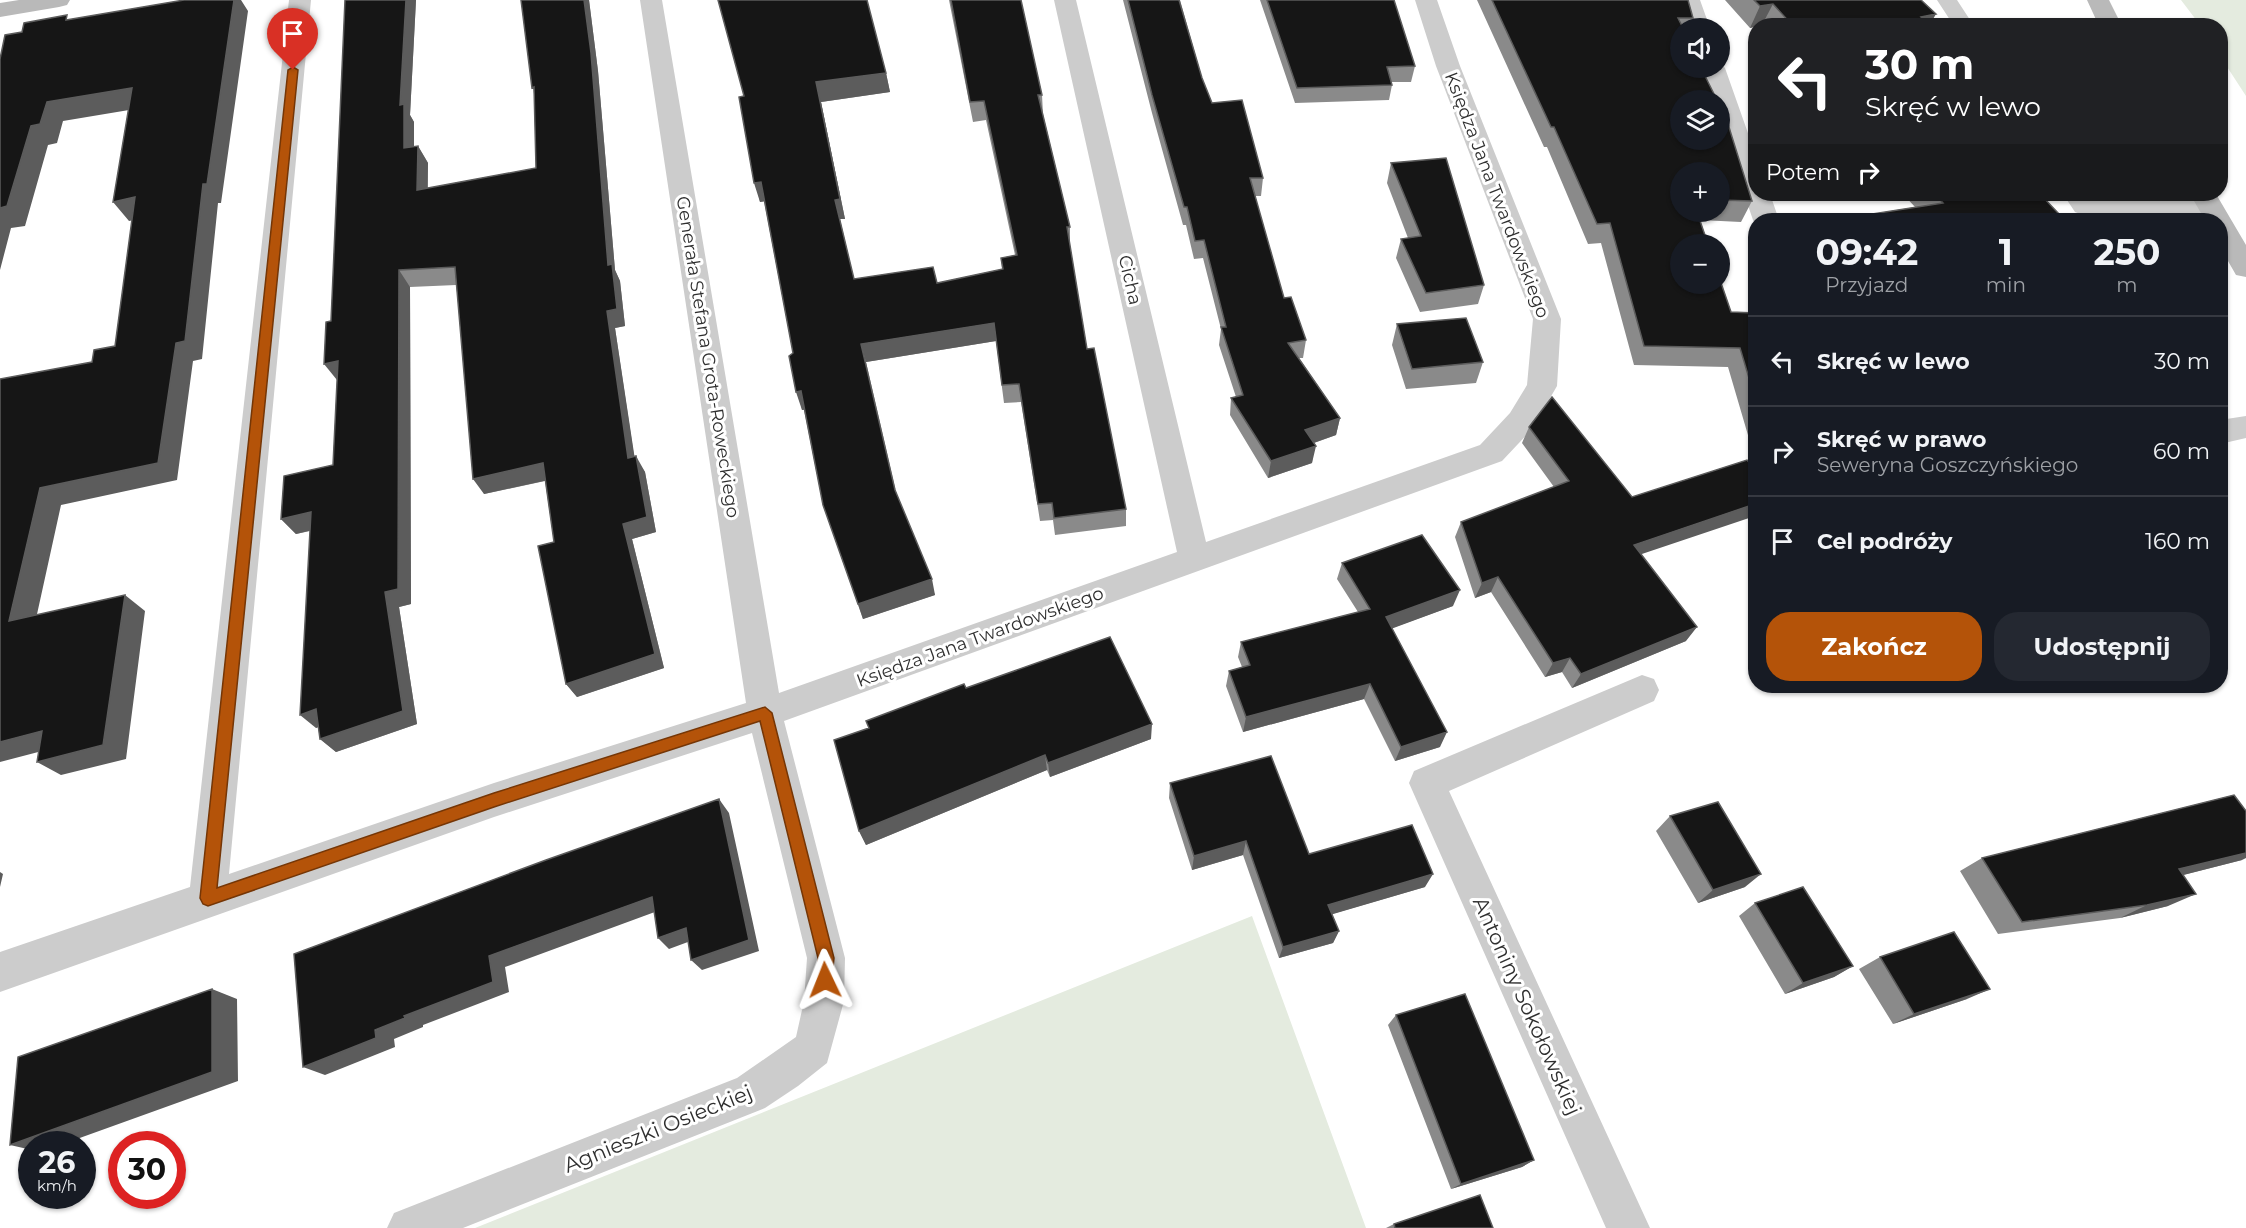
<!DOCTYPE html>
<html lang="pl">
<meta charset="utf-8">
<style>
:root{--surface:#171b24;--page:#242831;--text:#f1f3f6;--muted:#9ea1a6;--line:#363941;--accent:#b45309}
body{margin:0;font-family:Montserrat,sans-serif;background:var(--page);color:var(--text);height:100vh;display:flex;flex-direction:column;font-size:22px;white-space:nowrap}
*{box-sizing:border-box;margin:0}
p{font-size:20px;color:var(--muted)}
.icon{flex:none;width:33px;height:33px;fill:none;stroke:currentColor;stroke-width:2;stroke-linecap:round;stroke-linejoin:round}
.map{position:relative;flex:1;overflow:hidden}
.side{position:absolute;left:1748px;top:213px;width:480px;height:480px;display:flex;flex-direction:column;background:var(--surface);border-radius:24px;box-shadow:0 2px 4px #0004}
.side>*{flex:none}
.top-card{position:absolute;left:1748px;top:18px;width:480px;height:183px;border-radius:24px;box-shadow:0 2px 4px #0004;background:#202124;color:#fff;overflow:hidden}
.fabs{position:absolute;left:1670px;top:18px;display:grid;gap:12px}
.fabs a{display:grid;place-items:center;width:60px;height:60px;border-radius:50%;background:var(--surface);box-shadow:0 2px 4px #0004;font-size:30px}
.speed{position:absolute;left:18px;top:1131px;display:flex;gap:12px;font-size:30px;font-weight:700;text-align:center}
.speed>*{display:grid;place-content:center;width:78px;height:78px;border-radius:50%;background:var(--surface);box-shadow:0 2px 4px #0004;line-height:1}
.speed small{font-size:15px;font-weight:400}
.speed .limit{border:9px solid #d22;background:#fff;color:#111}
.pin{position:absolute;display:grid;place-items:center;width:51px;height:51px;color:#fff;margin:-62px -26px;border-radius:50% 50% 50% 0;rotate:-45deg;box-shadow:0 0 6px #0007}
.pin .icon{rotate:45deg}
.me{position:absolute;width:66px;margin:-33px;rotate:358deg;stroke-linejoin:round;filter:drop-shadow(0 0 4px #0008)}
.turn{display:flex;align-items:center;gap:21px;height:126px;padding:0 18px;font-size:27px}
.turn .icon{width:78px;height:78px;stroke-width:2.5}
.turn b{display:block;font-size:42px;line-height:51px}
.then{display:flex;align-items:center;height:57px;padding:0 18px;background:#0003;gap:12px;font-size:22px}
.eta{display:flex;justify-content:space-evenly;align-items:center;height:102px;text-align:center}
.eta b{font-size:36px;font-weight:700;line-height:42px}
.primary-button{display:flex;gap:12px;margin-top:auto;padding:12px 18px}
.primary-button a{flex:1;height:69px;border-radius:24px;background:var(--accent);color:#fff;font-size:24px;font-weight:700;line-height:69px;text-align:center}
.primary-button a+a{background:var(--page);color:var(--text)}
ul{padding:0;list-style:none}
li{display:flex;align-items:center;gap:18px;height:90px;padding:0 18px;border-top:2px solid var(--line)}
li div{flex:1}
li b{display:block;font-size:22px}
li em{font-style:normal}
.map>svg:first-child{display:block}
.green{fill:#e4ebdf}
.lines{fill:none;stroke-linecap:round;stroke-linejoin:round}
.lane{fill:#ccc;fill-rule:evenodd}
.street{fill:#ccc;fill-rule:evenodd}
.secondary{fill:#b9b9b9;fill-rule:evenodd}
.wall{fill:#8a8a8a;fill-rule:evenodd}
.shaded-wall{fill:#5c5c5c}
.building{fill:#161616;stroke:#5c5c5c;stroke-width:1.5}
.route{fill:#b45309;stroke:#753606;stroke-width:1.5}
.labels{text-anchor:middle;stroke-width:6;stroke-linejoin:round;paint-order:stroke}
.street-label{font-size:18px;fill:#2f2f2f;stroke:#fff}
.near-street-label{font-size:21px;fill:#2f2f2f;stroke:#fff}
</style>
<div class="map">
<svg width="2246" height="1228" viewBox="0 0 2246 1228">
<rect width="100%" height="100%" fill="#fff"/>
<path class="green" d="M 2181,0 L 2246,0 L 2246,96 L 2220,56 L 2220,26 L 2200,25 Z
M 1252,916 L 1366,1228 L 475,1228 Z"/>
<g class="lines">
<path class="lane" d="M 1937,0 L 1957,0 L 1974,26 L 1954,26 Z
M 2063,194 L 2085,194 L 2089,199 L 2211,200 L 2219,203 L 2222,208 L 2219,213 L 2211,216 L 2083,215 L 2075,212 Z"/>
<path class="street" d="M 289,0 L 311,0 L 229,874 L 494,783 L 746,703 L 640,0 L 662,0 L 779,693 L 1177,552 L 1054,0 L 1076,0 L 1206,542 L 1480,445 L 1510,413 L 1527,385 L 1533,319 L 1436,66 L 1415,0 L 1437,0 L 1460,66 L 1561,319 L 1557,386 L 1532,429 L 1502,461 L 784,721 L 845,958 L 844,1001 L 827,1063 L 798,1086 L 765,1108 L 463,1228 L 387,1228 L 394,1213 L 737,1078 L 796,1037 L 804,1001 L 807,958 L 752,733 L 494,817 L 0,992 L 0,952 L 190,887 Z
M 1678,0 L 1700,0 L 1710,28 L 1688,28 Z
M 1719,62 L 1725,68 L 1755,153 L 1755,194 L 1770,194 L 1779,220 L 1755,220 L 1755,224 L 1753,220 L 1719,121 L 1719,100 L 1712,100 L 1701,68 L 1719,68 Z
M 2246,416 L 2246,438 L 2220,444 L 2220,420 Z
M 1642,675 L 1654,679 L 1659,690 L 1654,701 L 1449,791 L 1650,1228 L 1606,1228 L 1409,783 L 1414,771 Z"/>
<path class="secondary" d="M 19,0 L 70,0 L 67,5 L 59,7 L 0,17 L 0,3 Z
M 2087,0 L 2109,0 L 2122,26 L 2099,26 Z
M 2190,194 L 2216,194 L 2246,245 L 2246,277 L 2236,275 L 2220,247 L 2220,220 L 2205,220 Z"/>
</g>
<path class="wall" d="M 345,0 L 416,0 L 410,115 L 414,122 L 414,146 L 418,146 L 428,163 L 428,188 L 536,168 L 534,94 L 521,0 L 589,0 L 598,71 L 615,270 L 620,281 L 625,326 L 615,328 L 634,456 L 645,472 L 656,532 L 632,539 L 664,668 L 577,697 L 566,684 L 554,542 L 545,481 L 484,494 L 456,285 L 410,287 L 411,604 L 399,607 L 417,724 L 336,752 L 320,739 L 318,727 L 316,728 L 310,531 L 296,534 L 281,519 L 333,465 L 337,380 L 331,321 Z
M 949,0 L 1021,0 L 1042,95 L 1043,114 L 1070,227 L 1070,246 L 1087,349 L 1126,509 L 1126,526 L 1055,535 L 1053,520 L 1040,521 L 1021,402 L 1004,403 L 996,341 L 866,362 L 896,492 L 935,595 L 863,619 L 823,505 L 804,410 L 802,410 L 793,353 L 764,201 L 760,202 L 739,97 L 886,73 L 890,92 L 821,102 L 845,219 L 840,219 L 854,279 L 937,283 L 1002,269 L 1001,258 L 1015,255 L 986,120 L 973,122 Z
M 1123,0 L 1180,0 L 1202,78 L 1212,103 L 1263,178 L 1261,196 L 1255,196 L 1284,298 L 1306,340 L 1303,358 L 1299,358 L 1340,418 L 1336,435 L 1314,443 L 1312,463 L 1268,478 L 1230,415 L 1231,398 L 1236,397 L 1219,345 L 1221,329 L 1203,258 L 1194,259 L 1186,225 L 1183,225 L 1152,113 Z
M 1260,0 L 1394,0 L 1415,66 L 1411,82 L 1391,82 L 1392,85 L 1389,100 L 1295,103 Z
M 1477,0 L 1688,0 L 1693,18 L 1689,28 L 1680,28 L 1752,201 L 1741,222 L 1700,220 L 1731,312 L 1755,313 L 1755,459 L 1728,367 L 1634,365 L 1601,243 L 1588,244 L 1547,147 L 1544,147 ZM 1719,172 L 1719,212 L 1680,212 Z
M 1725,0 L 1921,0 L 1930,26 L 1755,26 L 1750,28 Z
M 1755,113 L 1755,127 L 1751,122 Z
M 1391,163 L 1484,285 L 1478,304 L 1420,312 L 1396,258 L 1401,239 L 1408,238 L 1387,183 Z
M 1903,194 L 2040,194 L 2059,214 L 2056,218 L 2058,220 L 1851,220 L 1853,217 L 1915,207 Z
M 1397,324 L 1483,362 L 1476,383 L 1406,389 L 1392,345 Z
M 1529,427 L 1632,497 L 1641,555 L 1686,641 L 1572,688 L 1562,672 L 1545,677 L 1491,592 L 1475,598 L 1455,537 L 1461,522 L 1554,487 L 1522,443 Z
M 1342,563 L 1453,606 L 1392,628 L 1440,747 L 1395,761 L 1364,699 L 1243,732 L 1226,686 L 1229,671 L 1242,667 L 1238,657 L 1241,642 L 1358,612 L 1337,579 Z
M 966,688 L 1151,739 L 1050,777 L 1047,770 L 866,845 L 859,831 L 869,728 Z
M 1170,783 L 1309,854 L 1425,887 L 1332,914 L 1339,931 L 1333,943 L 1279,958 L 1243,855 L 1192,870 L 1169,798 Z
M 1670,816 L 1745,887 L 1698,903 L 1656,831 Z
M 1982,858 L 2242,860 L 2183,875 L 2168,906 L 2120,918 L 1998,934 L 1960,871 Z
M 1755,903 L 1853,966 L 1834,977 L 1785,994 L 1739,916 Z
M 1880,957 L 1967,999 L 1893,1024 L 1859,969 Z
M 1396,1015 L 1534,1160 L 1522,1167 L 1451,1189 L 1388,1025 Z
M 1394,1224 L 1493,1228 L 1386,1228 Z"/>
<path class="shaded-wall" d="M 234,0 L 241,0 L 248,11 L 221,203 L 218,203 L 202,359 L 193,361 L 177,480 L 61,505 L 32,637 L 9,621 L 40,488 L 176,343 Z
M 406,0 L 416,0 L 410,115 L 414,122 L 414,166 L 404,148 L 400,105 Z
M 584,0 L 589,0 L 598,71 L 615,270 L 620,281 L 625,326 L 615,328 L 637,473 L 628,458 L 607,311 L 608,265 Z
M 1773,4 L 1762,25 L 1755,26 L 1755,27 L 1750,28 L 1760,6 Z
M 1936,14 L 1929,26 L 1921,17 Z
M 886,73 L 890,92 L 821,102 L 845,219 L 840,219 L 835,200 L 816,82 Z
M 132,88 L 147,107 L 63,121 L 57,143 L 48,145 L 25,226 L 11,228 L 0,270 L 0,208 L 31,126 L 47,102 Z
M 418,146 L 428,163 L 427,207 L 417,190 Z
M 761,182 L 767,201 L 760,202 L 754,183 Z
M 135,197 L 151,217 L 129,221 L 113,202 Z
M 399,270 L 410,287 L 411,604 L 399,607 L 417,724 L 336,752 L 320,739 L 385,592 Z
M 994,323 L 996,341 L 866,362 L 861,344 Z
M 338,361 L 337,380 L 324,364 Z
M 801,391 L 807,409 L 802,410 L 796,392 Z
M 1340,418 L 1336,435 L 1302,447 L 1305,430 Z
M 1316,446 L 1312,463 L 1268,478 L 1271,461 Z
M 636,456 L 645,472 L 656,532 L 632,539 L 664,668 L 577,697 L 566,684 L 623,524 Z
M 543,463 L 553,479 L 484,494 L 473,479 Z
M 1755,504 L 1755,516 L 1624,560 L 1634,545 Z
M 311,512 L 325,527 L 296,534 L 281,519 Z
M 1498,577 L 1491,592 L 1475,598 L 1482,583 Z
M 932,579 L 935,595 L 863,619 L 858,604 Z
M 1460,590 L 1453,606 L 1380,633 L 1386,617 Z
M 125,595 L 145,611 L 126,759 L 61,775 L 37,762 Z
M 1697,627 L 1686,641 L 1572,688 L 1581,674 Z
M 1570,658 L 1562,672 L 1545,677 L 1553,663 Z
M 1370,684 L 1364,699 L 1243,732 L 1246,717 Z
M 316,709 L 332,722 L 316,728 L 300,715 Z
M 1152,724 L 1151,739 L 1050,777 L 1048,763 Z
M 42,731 L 65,745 L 0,762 L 0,742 Z
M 1447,732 L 1440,747 L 1395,761 L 1401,747 Z
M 1045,755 L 1047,770 L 866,845 L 859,831 Z
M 719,799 L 729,813 L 759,951 L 702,970 L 691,960 Z
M 1246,841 L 1243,855 L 1192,870 L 1194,856 Z
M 2246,853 L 2246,858 L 2242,860 L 2152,883 L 2179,869 Z
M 0,872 L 3,874 L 0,887 Z
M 1433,874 L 1425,887 L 1323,917 L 1328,905 Z
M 1761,874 L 1745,887 L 1698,903 L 1713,890 Z
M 2196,894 L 2168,906 L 2120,918 L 2147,905 Z
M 652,897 L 663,909 L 505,967 L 509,992 L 423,1025 L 423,1027 L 394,1039 L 395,1047 L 325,1075 L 303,1067 L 404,1016 L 489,956 Z
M 686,928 L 696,939 L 669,949 L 658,938 Z
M 1339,931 L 1333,943 L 1279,958 L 1283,947 Z
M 1853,966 L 1834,977 L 1785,994 L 1803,983 Z
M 212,989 L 237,999 L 238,1081 L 63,1144 L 32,1144 L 32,1150 L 10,1145 Z
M 1990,989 L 1967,999 L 1893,1024 L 1914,1014 Z
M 1534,1160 L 1522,1167 L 1451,1189 L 1461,1184 Z"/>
<path class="building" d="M 184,0 L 234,0 L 207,184 L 203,184 L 185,341 L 176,343 L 158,463 L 40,488 L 9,621 L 125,595 L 103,745 L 37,762 L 42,731 L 0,742 L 0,379 L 92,362 L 94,350 L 115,346 L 135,197 L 113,202 L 132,88 L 47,102 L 40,124 L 31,126 L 7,206 L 0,208 L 0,59 L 5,35 L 22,32 L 24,23 L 67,15 L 66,20 Z
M 345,0 L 406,0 L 400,105 L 404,104 L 404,148 L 418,146 L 417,190 L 536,168 L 534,87 L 532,88 L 521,0 L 584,0 L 591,53 L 608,265 L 612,264 L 617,309 L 607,311 L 628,458 L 636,456 L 647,517 L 623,524 L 655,654 L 566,684 L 538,546 L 554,542 L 543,463 L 473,479 L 455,267 L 399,270 L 398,589 L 385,592 L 403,711 L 320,739 L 316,709 L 300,715 L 311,512 L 281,519 L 284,476 L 333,465 L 338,361 L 324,364 L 326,322 L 331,321 Z
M 718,0 L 867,0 L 886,73 L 816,82 L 840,199 L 835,200 L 854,279 L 933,267 L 937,283 L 1003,269 L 1001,258 L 1017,255 L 984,101 L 970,102 L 951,0 L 1021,0 L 1042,95 L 1038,95 L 1070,227 L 1067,227 L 1087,349 L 1094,348 L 1126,509 L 1054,518 L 1052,503 L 1038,504 L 1019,384 L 1002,385 L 994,323 L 861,344 L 895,490 L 932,579 L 858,604 L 823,505 L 801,391 L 796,392 L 789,356 L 793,353 L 761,182 L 754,183 L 739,97 L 744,96 Z
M 1128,0 L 1179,0 L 1202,78 L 1212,103 L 1242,100 L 1263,178 L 1250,178 L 1284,298 L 1291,297 L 1306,340 L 1288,343 L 1340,418 L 1305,430 L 1316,446 L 1271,461 L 1231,398 L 1243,395 L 1221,327 L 1226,327 L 1204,240 L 1195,241 L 1187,207 L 1184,207 L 1152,95 Z
M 1267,0 L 1394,0 L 1415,66 L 1387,67 L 1392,85 L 1297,88 Z
M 1492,0 L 1688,0 L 1693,18 L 1678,18 L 1683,28 L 1680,28 L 1680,68 L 1701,68 L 1717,100 L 1680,100 L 1680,140 L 1719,140 L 1719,105 L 1721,108 L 1723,108 L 1752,201 L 1719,200 L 1719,172 L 1680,172 L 1680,212 L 1697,212 L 1708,244 L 1680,244 L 1680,284 L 1719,284 L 1719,277 L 1731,312 L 1755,313 L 1755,398 L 1740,348 L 1644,346 L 1610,223 L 1597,224 L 1554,127 L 1551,127 Z
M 1754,0 L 1921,0 L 1936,14 L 1921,17 L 1930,26 L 1793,26 L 1773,4 L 1760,6 Z
M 1446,158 L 1484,285 L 1426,293 L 1401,239 L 1421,236 L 1391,163 Z
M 1935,194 L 2040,194 L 2059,214 L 2053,215 L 2058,220 L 1856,220 L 1853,217 L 1943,203 Z
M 1466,318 L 1483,362 L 1412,369 L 1397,324 Z
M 1552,397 L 1632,497 L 1747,460 L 1755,469 L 1755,504 L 1634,545 L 1697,627 L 1581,674 L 1570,658 L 1553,663 L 1498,577 L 1482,583 L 1461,522 L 1569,481 L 1529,427 Z
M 1422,535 L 1460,590 L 1386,617 L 1447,732 L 1401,747 L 1370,684 L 1246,717 L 1229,671 L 1250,665 L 1241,642 L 1370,609 L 1342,563 Z
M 1110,637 L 1152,724 L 1048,763 L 1045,755 L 859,831 L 834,740 L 869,728 L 866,721 L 964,684 L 966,688 Z
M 1271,756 L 1309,854 L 1412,825 L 1433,874 L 1328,905 L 1339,931 L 1283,947 L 1246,841 L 1194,856 L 1170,783 Z
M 2234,795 L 2246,811 L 2246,853 L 2179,869 L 2196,894 L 2147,905 L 2022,922 L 1982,858 Z
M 719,799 L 749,940 L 691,960 L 686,928 L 658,938 L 652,897 L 489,956 L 493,982 L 404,1016 L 405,1018 L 375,1030 L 376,1038 L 303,1067 L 294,954 L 546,860 Z
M 1718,802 L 1761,874 L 1713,890 L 1670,816 Z
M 1803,887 L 1853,966 L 1803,983 L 1755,903 Z
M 1954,932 L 1990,989 L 1914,1014 L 1880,957 Z
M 212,989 L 212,1072 L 10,1145 L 18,1057 Z
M 1465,994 L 1534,1160 L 1461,1184 L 1396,1015 Z
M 1480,1195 L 1493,1228 L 1395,1228 L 1394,1224 Z"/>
<path class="route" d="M 293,67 L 298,70 L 217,888 L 494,793 L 765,707 L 772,713 L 834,958 L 831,986 L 825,988 L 819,986 L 817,980 L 818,958 L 760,721 L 494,807 L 208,906 L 203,904 L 200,898 L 288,70 Z"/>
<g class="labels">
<g class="street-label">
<text transform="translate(1497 195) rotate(69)" y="6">Księdza Jana Twardowskiego</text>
<text transform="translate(1130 280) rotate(77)" y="6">Cicha</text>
<text transform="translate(708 357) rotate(81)" y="6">Generała Stefana Grota-Roweckiego</text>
<text transform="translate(980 637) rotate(-20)" y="6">Księdza Jana Twardowskiego</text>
</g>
<g class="near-street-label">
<text transform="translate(1527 1006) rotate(66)" y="7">Antoniny Sokołowskiej</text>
<text transform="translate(658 1129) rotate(-22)" y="7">Agnieszki Osieckiej</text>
</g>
</g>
</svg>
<div class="fabs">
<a><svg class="icon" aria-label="sound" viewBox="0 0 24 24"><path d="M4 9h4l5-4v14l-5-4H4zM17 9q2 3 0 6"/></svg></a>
<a><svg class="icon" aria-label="layers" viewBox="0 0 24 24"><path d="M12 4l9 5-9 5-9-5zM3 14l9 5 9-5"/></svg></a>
<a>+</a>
<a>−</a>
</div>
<div class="speed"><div>26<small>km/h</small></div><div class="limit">30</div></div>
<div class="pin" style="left:293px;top:70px;background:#d93025"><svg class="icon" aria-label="arrive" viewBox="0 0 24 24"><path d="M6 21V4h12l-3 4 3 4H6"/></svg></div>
<svg class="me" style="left:825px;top:980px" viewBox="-20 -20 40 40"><path d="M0-17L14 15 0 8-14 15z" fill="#b45309" stroke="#fff" stroke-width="4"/></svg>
<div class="top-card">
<div class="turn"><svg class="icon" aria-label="left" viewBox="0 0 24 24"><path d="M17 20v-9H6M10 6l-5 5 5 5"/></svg><div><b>30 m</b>Skręć w lewo</div></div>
<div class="then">Potem<svg class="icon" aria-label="right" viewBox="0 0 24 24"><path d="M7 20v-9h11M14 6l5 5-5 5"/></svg></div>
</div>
<section class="side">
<div class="eta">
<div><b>09:42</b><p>Przyjazd</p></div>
<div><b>1</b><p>min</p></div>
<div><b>250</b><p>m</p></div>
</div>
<ul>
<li><svg class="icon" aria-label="left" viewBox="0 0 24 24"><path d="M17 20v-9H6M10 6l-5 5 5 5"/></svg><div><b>Skręć w lewo</b></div><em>30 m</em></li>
<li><svg class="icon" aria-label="right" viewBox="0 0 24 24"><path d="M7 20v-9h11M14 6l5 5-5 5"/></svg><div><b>Skręć w prawo</b><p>Seweryna Goszczyńskiego</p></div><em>60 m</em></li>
<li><svg class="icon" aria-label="arrive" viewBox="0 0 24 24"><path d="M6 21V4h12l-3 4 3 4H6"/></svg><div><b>Cel podróży</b></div><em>160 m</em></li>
</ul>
<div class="primary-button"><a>Zakończ</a><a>Udostępnij</a></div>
</section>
</div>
